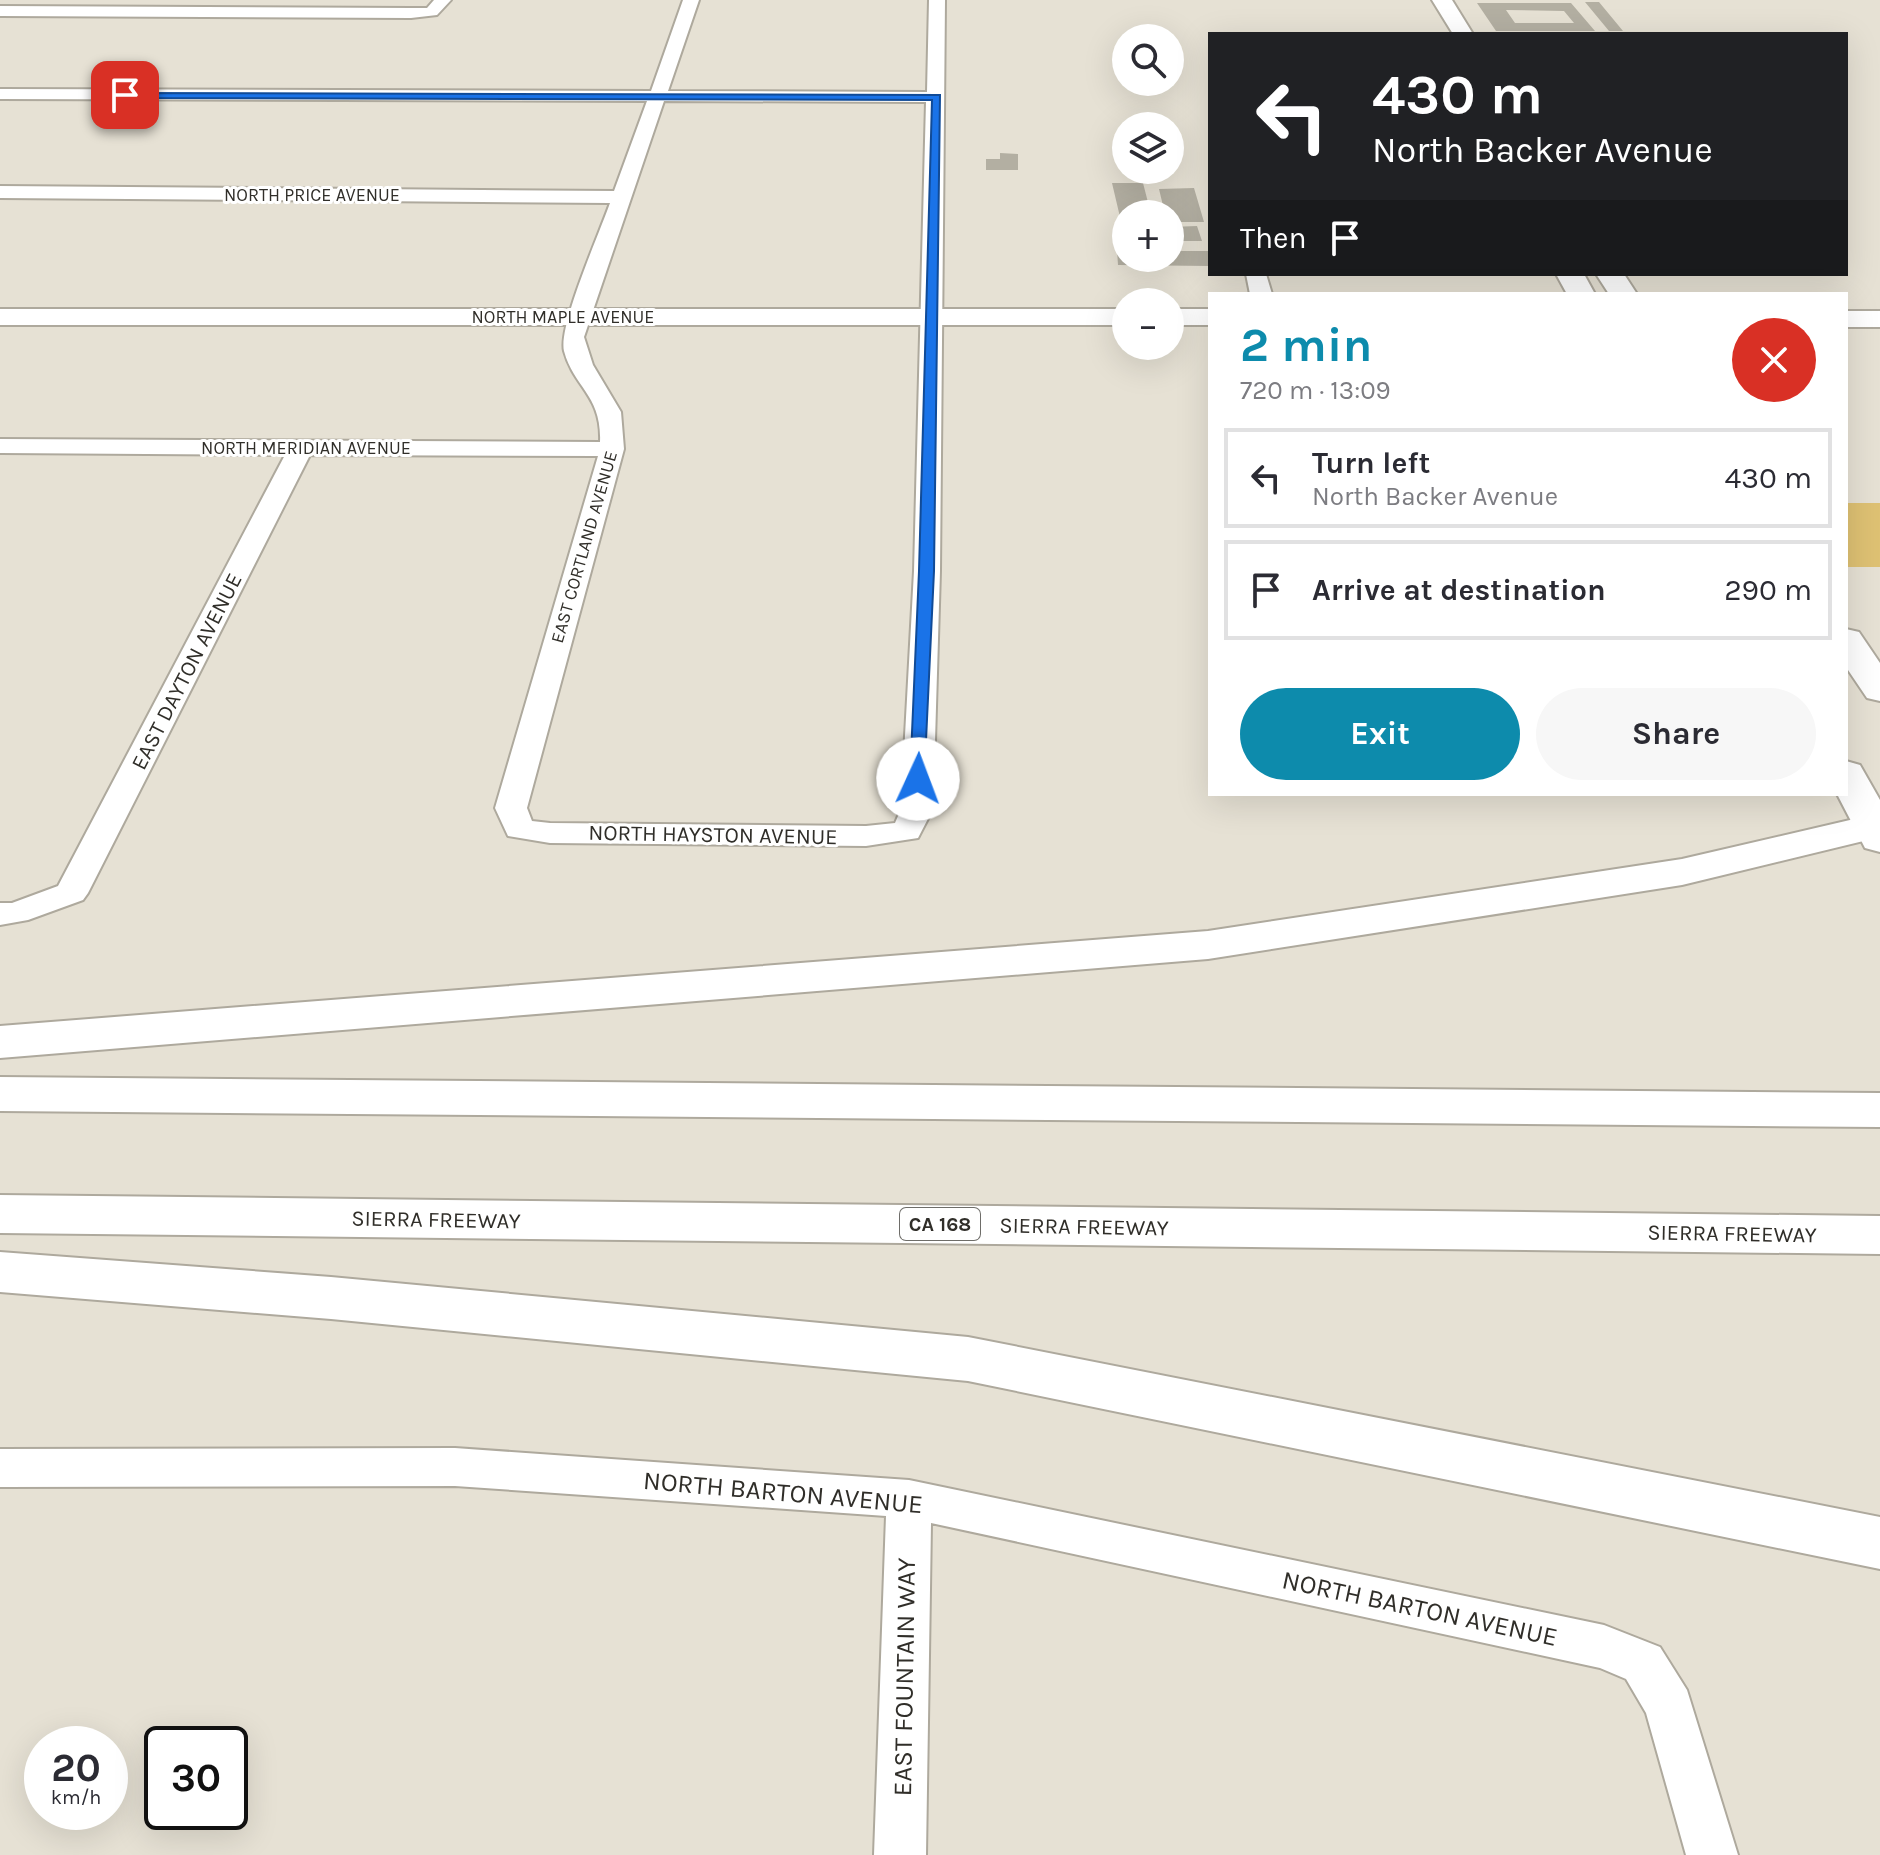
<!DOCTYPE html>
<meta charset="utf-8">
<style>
:root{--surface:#fff;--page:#f7f7f7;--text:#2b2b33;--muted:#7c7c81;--line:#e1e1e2;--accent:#0d8bac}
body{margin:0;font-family:Karla,sans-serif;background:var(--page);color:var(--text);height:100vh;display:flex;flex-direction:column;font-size:30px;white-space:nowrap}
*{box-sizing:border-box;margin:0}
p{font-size:26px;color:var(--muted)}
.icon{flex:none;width:44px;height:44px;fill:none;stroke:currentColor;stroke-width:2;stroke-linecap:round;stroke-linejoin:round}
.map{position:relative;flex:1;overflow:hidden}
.panel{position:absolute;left:1208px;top:292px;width:640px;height:504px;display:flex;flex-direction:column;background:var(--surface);border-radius:0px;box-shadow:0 8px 32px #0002}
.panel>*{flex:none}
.guide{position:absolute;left:1208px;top:32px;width:640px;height:244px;border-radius:0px;box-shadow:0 8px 32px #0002;background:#202124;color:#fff;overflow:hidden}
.tools{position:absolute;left:1112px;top:24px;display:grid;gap:16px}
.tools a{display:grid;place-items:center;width:72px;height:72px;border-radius:50%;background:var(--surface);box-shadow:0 8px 32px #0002;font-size:40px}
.speed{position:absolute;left:24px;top:1726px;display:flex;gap:16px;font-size:40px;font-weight:700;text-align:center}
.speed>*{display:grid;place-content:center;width:104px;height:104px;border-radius:50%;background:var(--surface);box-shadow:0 8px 32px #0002;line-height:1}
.speed small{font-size:20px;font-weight:400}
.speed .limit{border:4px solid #111;border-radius:12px;background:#fff;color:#111}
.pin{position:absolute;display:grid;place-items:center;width:68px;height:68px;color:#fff;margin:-34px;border-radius:16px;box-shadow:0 4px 12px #0006}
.me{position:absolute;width:88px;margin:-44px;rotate:2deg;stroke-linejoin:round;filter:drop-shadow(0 0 6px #0008)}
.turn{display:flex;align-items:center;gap:28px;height:168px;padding:0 32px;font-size:36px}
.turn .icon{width:104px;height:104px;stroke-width:2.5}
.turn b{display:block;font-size:56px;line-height:68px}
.then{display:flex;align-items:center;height:76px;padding:0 32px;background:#0003;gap:16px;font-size:30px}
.round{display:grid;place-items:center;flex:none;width:84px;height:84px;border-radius:42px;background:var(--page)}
.head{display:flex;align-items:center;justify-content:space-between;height:136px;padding:0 32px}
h1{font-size:48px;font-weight:700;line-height:60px;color:var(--accent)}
.action{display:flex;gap:16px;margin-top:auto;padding:16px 32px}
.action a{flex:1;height:92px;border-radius:48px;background:var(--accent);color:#fff;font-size:32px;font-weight:700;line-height:92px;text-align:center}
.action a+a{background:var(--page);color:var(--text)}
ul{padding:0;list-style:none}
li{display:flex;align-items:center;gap:24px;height:100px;margin:0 16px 12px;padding:0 16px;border:4px solid var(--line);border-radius:0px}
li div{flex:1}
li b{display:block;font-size:30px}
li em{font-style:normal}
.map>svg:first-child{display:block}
.green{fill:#dec173}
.building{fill:#b3afa2;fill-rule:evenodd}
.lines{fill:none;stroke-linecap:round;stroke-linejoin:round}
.minor-casing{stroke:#aea99d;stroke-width:4}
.tertiary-casing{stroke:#aea99d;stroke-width:4}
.secondary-casing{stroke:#aea99d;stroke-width:4}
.motorway-casing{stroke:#aea99d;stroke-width:4}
.minor{fill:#fff;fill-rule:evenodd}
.tertiary{fill:#fff;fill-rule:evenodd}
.secondary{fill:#fff;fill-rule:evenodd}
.motorway{fill:#fff;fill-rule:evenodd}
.route{fill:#1a73e8;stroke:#114b97;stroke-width:2}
.labels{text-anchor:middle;stroke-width:6;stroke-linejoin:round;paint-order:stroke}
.far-street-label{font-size:18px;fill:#302e29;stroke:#fff}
.shield{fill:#fff;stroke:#6e6d69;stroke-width:2}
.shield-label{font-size:20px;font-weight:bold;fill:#302e29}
.street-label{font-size:22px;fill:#302e29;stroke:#fff}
.near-street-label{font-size:26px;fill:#302e29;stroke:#fff}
</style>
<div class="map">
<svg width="1880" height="1855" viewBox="0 0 1880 1855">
<rect width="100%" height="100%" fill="#e6e1d4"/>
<path class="green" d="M 1846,503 L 1880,503 L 1880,567 L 1846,567 Z"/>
<path class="building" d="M 1585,2 L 1599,2 L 1623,31 L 1609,31 Z
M 1477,3 L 1571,3 L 1595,31 L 1496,31 ZM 1506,10 L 1564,11 L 1574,23 L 1515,23 Z
M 1000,153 L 1018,154 L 1018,170 L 986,170 L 986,159 L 1000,159 Z
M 1112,183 L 1143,183 L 1151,214 L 1120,217 Z
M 1194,188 L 1204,222 L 1170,222 L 1170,214 L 1165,214 L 1159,189 Z
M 1197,226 L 1202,241 L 1179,241 L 1178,238 L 1170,238 L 1170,227 Z
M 1117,250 L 1126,250 L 1126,258 L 1170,258 L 1170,251 L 1208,251 L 1210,266 L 1118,265 Z"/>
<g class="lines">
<g class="minor-casing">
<path id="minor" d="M 434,0 L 451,0 L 437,15 L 411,18 L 0,16 L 0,6 L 411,8 L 427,8 Z
M 683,0 L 699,0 L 668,91 L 927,92 L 929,0 L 945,0 L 940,571 L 933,809 L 918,838 L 866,846 L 550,843 L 508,836 L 495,808 L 598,456 L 310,455 L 88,893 L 83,900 L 28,920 L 0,925 L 0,903 L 12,903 L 58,886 L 285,455 L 0,453 L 0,439 L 600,442 C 602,395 574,388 564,351 C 558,326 600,232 610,203 L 0,198 L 0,186 L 614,191 L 647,101 L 0,99 L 0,89 L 651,91 ZM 664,101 L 926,102 L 914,571 L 901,809 L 895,823 L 866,826 L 550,823 L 532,821 L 527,808 L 624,449 L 621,412 L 593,365 L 584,337 Z
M 1246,274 L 1266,274 L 1272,294 L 1250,294 Z
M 455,1448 L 909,1480 L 1604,1625 L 1660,1647 L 1687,1690 L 1738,1855 L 1686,1855 L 1646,1713 L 1626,1679 L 1600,1668 L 931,1523 L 926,1855 L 874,1855 L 886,1516 L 455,1486 L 0,1487 L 0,1449 Z"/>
</g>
<g class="tertiary-casing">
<path id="tertiary" d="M 0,309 L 1126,309 L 1126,325 L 0,325 Z
M 1170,309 L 1210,309 L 1210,325 L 1170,325 Z
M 1846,311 L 1880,311 L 1880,327 L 1846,327 Z"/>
</g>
<g class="secondary-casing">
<path id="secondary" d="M 1432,0 L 1452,0 L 1473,34 L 1453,34 Z
M 1556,274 L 1584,274 L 1595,294 L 1567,294 Z
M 1596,274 L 1624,274 L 1637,294 L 1609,294 Z
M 1846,629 L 1859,632 L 1880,663 L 1880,701 L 1867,698 L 1846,667 Z
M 1846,761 L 1860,765 L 1880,800 L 1880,852 L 1865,848 L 1837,794 L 1846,794 Z"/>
</g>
<g class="motorway-casing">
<path id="motorway" d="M 1880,813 L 1880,837 L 1682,885 L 1208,959 L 0,1058 L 0,1026 L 1208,931 L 1682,859 Z
M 0,1077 L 1880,1093 L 1880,1127 L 0,1111 Z
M 0,1195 L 1880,1216 L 1880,1254 L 0,1233 Z
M 0,1252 L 331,1277 L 968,1337 L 1880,1517 L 1880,1569 L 968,1381 L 331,1319 L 0,1292 Z"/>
</g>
<use href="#minor" class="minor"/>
<use href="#tertiary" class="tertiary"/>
<use href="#secondary" class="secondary"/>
<use href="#motorway" class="motorway"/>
</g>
<path class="route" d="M 122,93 L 940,95 L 934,571 L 924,783 L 918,784 L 910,779 L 919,571 L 932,100 L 125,98 Z"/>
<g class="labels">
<g class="far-street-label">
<text x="312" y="201">NORTH PRICE AVENUE</text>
<text x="563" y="323">NORTH MAPLE AVENUE</text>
<text x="306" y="454">NORTH MERIDIAN AVENUE</text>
<text transform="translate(584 547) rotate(-74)" y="6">EAST CORTLAND AVENUE</text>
</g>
<rect class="shield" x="900" y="1208" width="80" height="32" rx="6"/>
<g class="shield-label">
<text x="940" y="1231">CA 168</text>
</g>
<g class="street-label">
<text transform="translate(186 671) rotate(-63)" y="8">EAST DAYTON AVENUE</text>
<text transform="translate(713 834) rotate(1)" y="8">NORTH HAYSTON AVENUE</text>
<text transform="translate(436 1219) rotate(1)" y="8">SIERRA FREEWAY</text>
<text transform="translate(1084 1226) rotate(1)" y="8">SIERRA FREEWAY</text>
<text transform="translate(1732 1233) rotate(1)" y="8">SIERRA FREEWAY</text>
</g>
<g class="near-street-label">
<text transform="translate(783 1492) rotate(5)" y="9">NORTH BARTON AVENUE</text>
<text transform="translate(1420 1608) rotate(12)" y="9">NORTH BARTON AVENUE</text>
<text transform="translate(904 1677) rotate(-89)" y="9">EAST FOUNTAIN WAY</text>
</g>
</g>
</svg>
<div class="tools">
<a><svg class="icon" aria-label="search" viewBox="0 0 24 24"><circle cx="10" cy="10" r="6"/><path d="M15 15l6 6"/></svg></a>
<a><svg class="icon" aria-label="layers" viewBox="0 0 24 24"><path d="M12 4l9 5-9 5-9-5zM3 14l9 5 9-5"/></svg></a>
<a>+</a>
<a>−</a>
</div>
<div class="speed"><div>20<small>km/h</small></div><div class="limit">30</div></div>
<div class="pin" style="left:125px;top:95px;background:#d93025"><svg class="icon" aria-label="arrive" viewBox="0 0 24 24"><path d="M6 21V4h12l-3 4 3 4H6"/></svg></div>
<svg class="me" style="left:918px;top:779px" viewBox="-20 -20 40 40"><circle r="19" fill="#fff"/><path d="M0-13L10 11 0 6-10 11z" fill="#1a73e8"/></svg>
<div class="guide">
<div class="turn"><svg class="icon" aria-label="left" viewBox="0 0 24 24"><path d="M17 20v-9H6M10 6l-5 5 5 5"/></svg><div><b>430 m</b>North Backer Avenue</div></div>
<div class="then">Then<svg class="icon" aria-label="arrive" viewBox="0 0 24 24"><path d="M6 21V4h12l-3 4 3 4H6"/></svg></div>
</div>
<section class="panel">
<div class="head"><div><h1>2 min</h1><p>720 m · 13:09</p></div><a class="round" style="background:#d93025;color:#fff"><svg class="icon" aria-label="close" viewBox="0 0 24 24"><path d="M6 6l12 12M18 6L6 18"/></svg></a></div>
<ul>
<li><svg class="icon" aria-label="left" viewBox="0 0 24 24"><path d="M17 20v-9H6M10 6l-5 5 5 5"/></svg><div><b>Turn left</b><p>North Backer Avenue</p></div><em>430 m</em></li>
<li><svg class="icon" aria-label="arrive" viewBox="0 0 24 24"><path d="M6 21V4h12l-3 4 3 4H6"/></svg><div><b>Arrive at destination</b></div><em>290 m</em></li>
</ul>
<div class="action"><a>Exit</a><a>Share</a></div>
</section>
</div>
